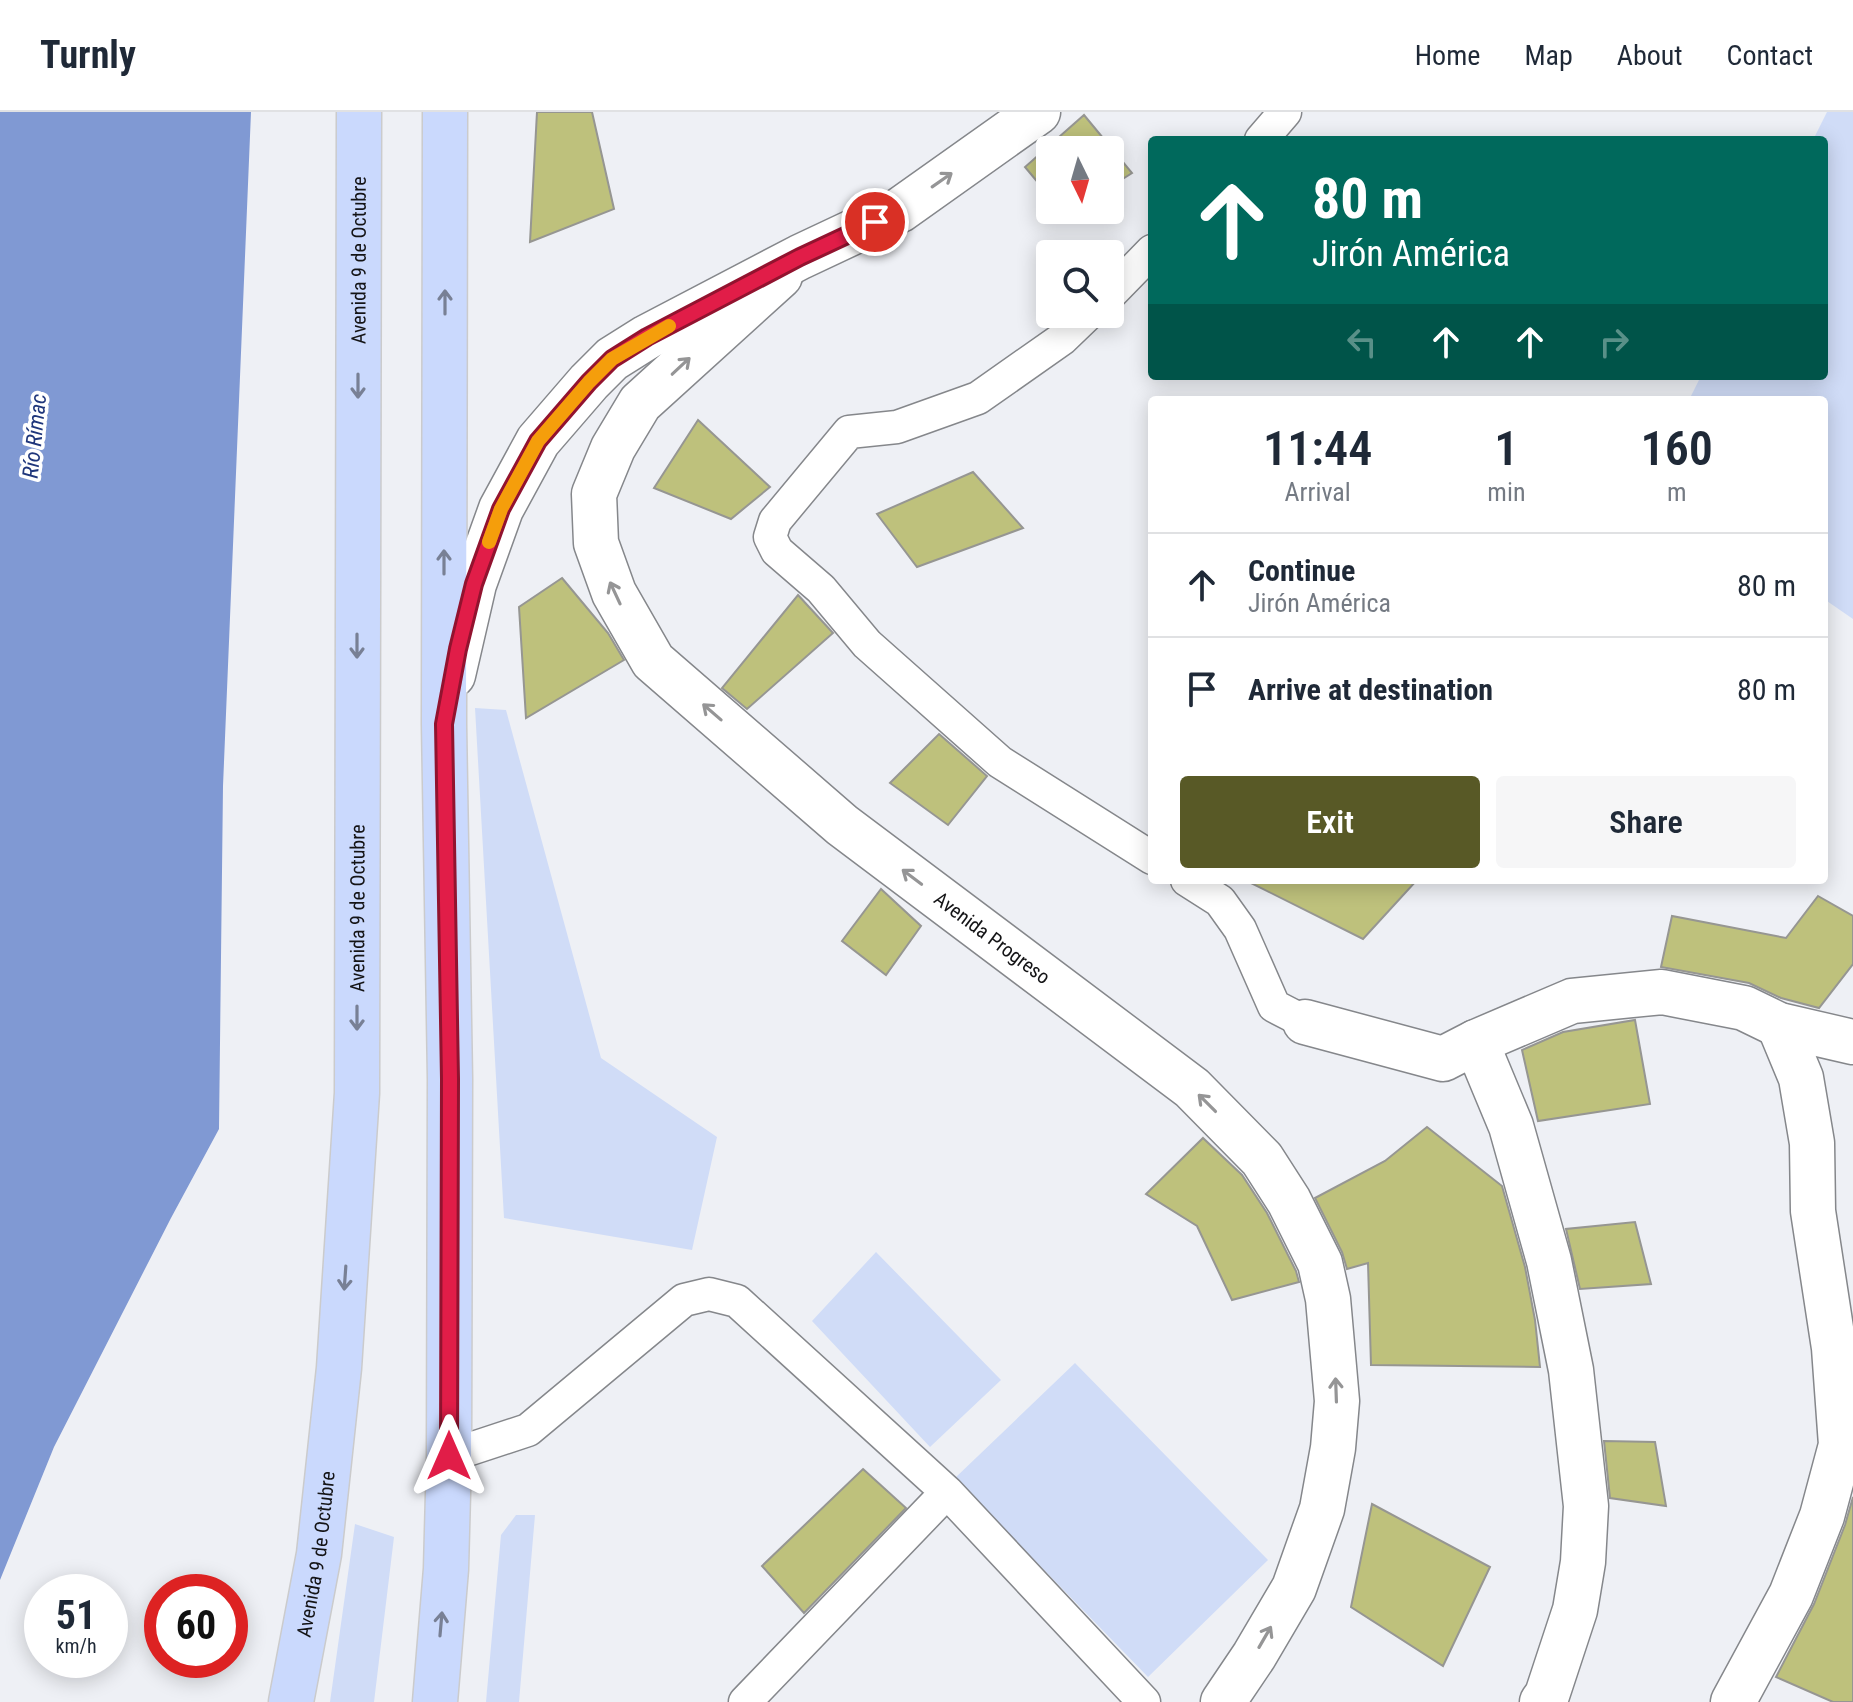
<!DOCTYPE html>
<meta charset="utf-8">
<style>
:root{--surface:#fff;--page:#f6f6f7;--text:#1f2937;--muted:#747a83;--line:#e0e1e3;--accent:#585926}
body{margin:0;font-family:"Roboto Condensed",sans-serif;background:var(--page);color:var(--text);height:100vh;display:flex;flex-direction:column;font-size:30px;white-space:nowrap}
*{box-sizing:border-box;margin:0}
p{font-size:26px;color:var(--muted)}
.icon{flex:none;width:44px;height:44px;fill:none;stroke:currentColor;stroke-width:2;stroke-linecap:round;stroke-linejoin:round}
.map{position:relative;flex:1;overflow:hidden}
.details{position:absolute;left:1148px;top:284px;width:680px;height:488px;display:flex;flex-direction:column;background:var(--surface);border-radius:8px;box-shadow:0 4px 20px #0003}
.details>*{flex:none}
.hud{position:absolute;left:1148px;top:24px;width:680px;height:244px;border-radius:8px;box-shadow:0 4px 20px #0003;background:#00695c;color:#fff;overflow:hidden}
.needle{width:52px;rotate:175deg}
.tools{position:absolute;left:1036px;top:24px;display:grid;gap:16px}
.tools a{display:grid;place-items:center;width:88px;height:88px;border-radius:8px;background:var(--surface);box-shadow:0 4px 20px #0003;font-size:40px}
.speed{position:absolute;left:24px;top:1462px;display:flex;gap:16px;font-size:40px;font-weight:700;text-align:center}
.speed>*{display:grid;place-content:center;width:104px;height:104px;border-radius:50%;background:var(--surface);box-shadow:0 4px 20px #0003;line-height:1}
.speed small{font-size:20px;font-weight:400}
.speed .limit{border:12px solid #d22;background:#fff;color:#111}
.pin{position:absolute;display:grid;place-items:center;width:68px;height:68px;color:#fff;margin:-34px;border:4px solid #fff;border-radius:50%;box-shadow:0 2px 8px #0007}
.me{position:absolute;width:88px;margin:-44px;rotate:0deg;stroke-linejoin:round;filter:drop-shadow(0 0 6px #0008)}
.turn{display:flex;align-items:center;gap:28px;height:168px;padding:0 32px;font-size:36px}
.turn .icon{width:104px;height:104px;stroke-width:2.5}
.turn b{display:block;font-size:56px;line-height:68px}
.lanes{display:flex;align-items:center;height:76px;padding:0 32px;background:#0003;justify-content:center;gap:40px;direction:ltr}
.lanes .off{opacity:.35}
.eta{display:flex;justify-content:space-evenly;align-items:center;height:136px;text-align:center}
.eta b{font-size:48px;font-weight:600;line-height:56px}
.primary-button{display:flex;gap:16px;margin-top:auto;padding:16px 32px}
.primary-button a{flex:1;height:92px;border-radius:8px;background:var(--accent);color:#fff;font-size:32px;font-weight:600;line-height:92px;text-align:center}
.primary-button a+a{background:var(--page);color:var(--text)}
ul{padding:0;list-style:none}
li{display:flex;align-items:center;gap:24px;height:104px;padding:0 32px;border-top:2px solid var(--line)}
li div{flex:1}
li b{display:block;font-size:30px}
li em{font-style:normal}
header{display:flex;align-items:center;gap:48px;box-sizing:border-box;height:112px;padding:0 40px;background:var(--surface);border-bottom:2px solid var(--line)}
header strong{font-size:38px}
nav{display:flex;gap:44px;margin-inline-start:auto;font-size:28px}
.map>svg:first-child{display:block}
.green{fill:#d0dcf7}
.water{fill:#8099d3}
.building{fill:#bec17c;stroke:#969692;stroke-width:2}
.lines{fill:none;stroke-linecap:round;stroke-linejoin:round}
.lane-casing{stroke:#85878b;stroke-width:35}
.street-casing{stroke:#85878b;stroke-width:47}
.secondary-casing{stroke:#85878b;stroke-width:47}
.primary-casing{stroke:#cbcbcc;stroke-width:47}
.lane{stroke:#fff;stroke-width:32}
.street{stroke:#fff;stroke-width:44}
.secondary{stroke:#fff;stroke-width:44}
.primary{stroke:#cad9fd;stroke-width:44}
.oneway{stroke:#959596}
.oneway2{stroke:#788095}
.route-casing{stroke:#92132f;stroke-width:20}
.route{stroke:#e11d48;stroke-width:14}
.slow{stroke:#f59e0b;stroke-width:14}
.labels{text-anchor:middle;stroke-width:7;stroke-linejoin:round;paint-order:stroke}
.street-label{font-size:20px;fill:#141416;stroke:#fff}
.water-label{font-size:22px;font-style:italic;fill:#1f367b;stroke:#fff}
</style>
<header>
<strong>Turnly</strong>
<nav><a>Home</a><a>Map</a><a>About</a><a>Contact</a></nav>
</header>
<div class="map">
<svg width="1853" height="1590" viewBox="0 0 1853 1590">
<rect width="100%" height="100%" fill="#eef0f5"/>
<path class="green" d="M 1827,0 L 1853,0 L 1853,507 L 1824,487 L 1824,288 L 1689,288 L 1701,264 L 1824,264 L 1824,28 L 1813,28 Z
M 475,596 L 506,598 L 601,946 L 717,1025 L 692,1138 L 504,1106 Z
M 876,1140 L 1001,1268 L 930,1335 L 812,1209 Z
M 1075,1251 L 1268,1448 L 1148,1565 L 955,1366 Z
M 516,1403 L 535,1403 L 519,1590 L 486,1590 L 501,1423 Z
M 355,1412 L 394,1425 L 374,1590 L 330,1590 Z"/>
<path class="water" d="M 0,0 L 251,0 L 223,674 L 219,1017 L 171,1106 L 54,1335 L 0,1468 Z"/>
<path class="building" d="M 537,0 L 592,0 L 614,97 L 530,130 Z
M 1084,3 L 1132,61 L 1110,75 L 1110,38 L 1050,38 L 1050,85 L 1025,55 Z
M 698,308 L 770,375 L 731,407 L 654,376 Z
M 973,360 L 1023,416 L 917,455 L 877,402 Z
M 562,466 L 608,521 L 624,548 L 526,606 L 519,495 Z
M 798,483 L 833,521 L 747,597 L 722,576 Z
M 939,622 L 987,664 L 948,713 L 890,671 Z
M 1245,768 L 1417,768 L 1363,827 Z
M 881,777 L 921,814 L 886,863 L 842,829 Z
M 1818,784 L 1853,804 L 1853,852 L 1819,896 L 1781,886 L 1749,871 L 1661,855 L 1672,804 L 1786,826 Z
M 1635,908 L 1650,992 L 1538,1009 L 1522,938 L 1563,920 Z
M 1427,1015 L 1502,1074 L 1525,1155 L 1535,1208 L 1540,1255 L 1371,1253 L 1368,1151 L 1347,1157 L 1342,1140 L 1315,1086 L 1385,1049 Z
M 1203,1026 L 1242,1063 L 1267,1101 L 1296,1159 L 1299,1170 L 1232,1188 L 1197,1114 L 1146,1082 Z
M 1635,1110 L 1651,1172 L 1580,1177 L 1566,1117 Z
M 1604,1329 L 1655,1330 L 1666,1394 L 1610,1386 Z
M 863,1357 L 906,1396 L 804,1501 L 762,1454 Z
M 1853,1385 L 1853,1590 L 1833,1590 L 1776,1565 L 1814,1492 L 1845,1413 Z
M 1372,1392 L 1490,1455 L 1443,1554 L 1351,1495 Z"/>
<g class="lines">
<g class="lane-casing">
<path id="lane" d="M 1261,28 L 1285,0
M 1110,182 L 1152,139
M 1088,202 L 1062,227 L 978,286 L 897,315 L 849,320 L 775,409 L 770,425 L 777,439 L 821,477 L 867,532 L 1000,650 L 1152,746
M 1187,768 L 1220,789 L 1240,817 L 1274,894 L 1305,910
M 449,1344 L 528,1318 L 684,1188 L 709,1182 L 737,1189 L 947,1380 L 1144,1590
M 745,1590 L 947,1380"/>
</g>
<g class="street-casing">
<g id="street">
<path id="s1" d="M 780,164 L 640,291 L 613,336 L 594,382 L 596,431 L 614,481 L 653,549 L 842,713 L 1192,976 L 1262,1047 L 1289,1089 L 1320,1151 L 1328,1187 L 1337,1289 L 1333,1336 L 1322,1397 L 1294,1476 L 1254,1544 L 1223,1590"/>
<path d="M 1305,910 L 1443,947 L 1476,930 L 1572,889 L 1662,880 L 1744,896 L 1779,913 L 1853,930"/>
<path d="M 1476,930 L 1511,1014 L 1549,1149 L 1571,1258 L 1586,1394 L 1583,1450 L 1575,1498 L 1547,1583 L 1542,1590"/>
<path d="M 1733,1590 L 1791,1483 L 1822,1404 L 1841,1333 L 1834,1236 L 1813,1099 L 1812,1031 L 1801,966 L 1779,913"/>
</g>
</g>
<g class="secondary-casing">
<path id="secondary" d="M 453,563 L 474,472 L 501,397 L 538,329 L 589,270 L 612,247 L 647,225 L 800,145 L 900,98 L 1038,0"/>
</g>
<g class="primary-casing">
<g id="primary">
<path id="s2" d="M 291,1590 L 319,1442 L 339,1256 L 357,981 L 359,0"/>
<path d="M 435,1590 L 446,1457 L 449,1344 L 450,967 L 444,612 L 445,0"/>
</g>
</g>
<use href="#lane" class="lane"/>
<use href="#street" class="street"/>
<use href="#secondary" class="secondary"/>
<use href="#primary" class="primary"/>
</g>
<defs><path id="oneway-shaft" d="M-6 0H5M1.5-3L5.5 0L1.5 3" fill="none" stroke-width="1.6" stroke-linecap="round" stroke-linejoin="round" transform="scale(2)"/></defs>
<g class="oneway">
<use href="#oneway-shaft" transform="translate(942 68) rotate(-35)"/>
<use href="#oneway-shaft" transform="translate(681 254) rotate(-43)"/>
<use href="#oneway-shaft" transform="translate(615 481) rotate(-115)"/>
<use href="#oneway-shaft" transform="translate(712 600) rotate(-139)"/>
<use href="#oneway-shaft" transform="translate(912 765) rotate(-143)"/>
<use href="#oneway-shaft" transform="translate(1207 991) rotate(-135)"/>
<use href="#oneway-shaft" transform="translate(1336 1278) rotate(-92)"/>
<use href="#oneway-shaft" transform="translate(1265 1525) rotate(-60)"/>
</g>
<g class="oneway2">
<use href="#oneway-shaft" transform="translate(445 190) rotate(-90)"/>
<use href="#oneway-shaft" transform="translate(358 274) rotate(90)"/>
<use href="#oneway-shaft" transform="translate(444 450) rotate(-90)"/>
<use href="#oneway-shaft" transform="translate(357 534) rotate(90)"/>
<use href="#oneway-shaft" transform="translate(357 906) rotate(90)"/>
<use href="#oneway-shaft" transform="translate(345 1166) rotate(94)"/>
<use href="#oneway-shaft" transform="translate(441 1512) rotate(-85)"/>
</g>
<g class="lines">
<g class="route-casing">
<path id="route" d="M 449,1344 L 450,967 L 444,612 L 458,537 L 474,472 L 501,397 L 538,329 L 589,270 L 612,247 L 647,225 L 800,145 L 875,110"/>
</g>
<use href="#route" class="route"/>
<path class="slow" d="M 489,430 L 501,397 L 538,329 L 589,270 L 612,247 L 669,214"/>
</g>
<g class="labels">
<g class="street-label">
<text dy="7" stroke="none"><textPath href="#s2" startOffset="1446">Avenida 9 de Octubre</textPath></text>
<text dy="7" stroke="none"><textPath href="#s2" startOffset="798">Avenida 9 de Octubre</textPath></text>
<text dy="7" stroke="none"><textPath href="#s1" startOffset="910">Avenida Progreso</textPath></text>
<text dy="7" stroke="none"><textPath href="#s2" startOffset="150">Avenida 9 de Octubre</textPath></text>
</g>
<g class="water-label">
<text transform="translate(34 324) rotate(-84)" y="8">Río Rímac</text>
</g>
</g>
</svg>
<div class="tools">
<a><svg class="needle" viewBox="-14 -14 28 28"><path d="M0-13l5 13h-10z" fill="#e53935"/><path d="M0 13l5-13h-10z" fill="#747a83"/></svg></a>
<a><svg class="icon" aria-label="search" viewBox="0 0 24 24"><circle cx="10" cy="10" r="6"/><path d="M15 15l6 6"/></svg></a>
</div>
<div class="speed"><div>51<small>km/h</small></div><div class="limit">60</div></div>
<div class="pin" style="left:875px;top:110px;background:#d93025"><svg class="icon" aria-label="arrive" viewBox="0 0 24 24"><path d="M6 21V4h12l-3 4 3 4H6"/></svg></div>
<svg class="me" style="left:449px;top:1344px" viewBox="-20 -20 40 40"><path d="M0-17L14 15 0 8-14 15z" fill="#e11d48" stroke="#fff" stroke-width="4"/></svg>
<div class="hud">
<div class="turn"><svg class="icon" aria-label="ahead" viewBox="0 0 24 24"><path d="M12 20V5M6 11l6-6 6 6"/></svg><div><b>80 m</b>Jirón América</div></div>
<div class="lanes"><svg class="icon off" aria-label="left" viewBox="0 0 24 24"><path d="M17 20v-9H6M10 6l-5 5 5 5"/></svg><svg class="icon" aria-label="ahead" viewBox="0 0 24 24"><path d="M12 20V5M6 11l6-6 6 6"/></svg><svg class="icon" aria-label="ahead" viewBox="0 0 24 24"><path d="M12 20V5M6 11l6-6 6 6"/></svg><svg class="icon off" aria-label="right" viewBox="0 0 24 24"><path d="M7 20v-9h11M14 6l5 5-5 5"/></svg></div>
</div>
<section class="details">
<div class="eta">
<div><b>11:44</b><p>Arrival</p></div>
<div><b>1</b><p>min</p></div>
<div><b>160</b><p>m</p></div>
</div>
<ul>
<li><svg class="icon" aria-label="ahead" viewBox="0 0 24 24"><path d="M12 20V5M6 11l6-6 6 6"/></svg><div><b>Continue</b><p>Jirón América</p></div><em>80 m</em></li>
<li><svg class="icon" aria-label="arrive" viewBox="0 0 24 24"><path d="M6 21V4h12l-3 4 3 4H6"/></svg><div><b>Arrive at destination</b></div><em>80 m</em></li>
</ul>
<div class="primary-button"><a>Exit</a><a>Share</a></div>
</section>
</div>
